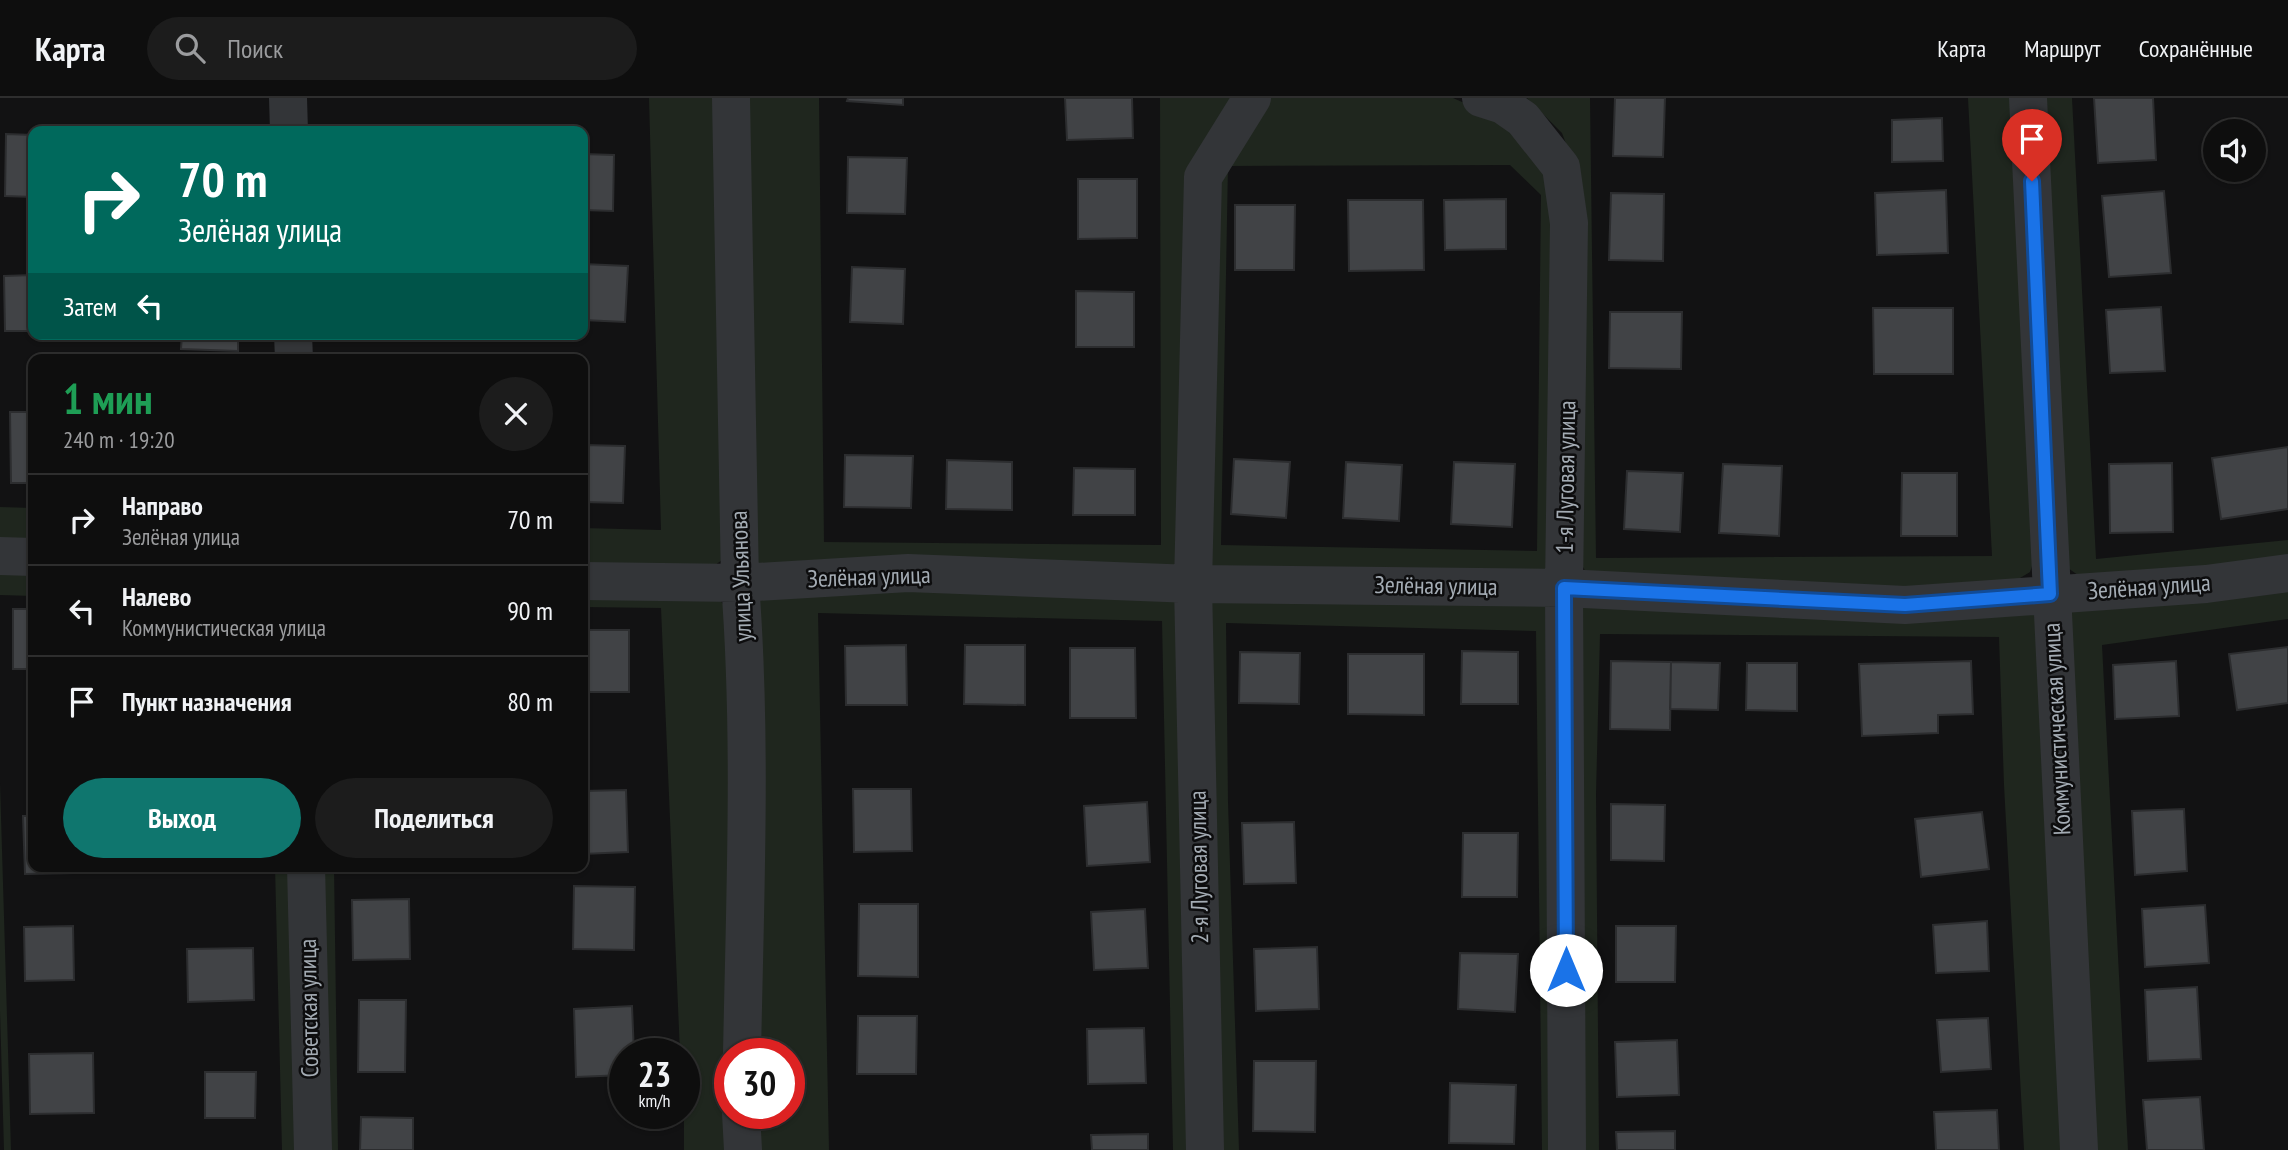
<!DOCTYPE html>
<html lang="ru">
<meta charset="utf-8">
<style>
:root{--surface:#0e0e0e;--page:#1c1c1c;--text:#f1f3f6;--muted:#9b9c9e;--line:#2e2e2e;--accent:#0f766e}
body{margin:0;font-family:"PT Sans Narrow",sans-serif;background:var(--page);color:var(--text);height:100vh;display:flex;flex-direction:column;font-size:26px;white-space:nowrap}
*{box-sizing:border-box;margin:0}
p{font-size:23px;color:var(--muted)}
.icon{flex:none;width:38px;height:38px;fill:none;stroke:currentColor;stroke-width:2;stroke-linecap:round;stroke-linejoin:round}
.map{position:relative;flex:1;overflow:hidden}
.side{position:absolute;left:28px;top:256px;width:560px;height:518px;display:flex;flex-direction:column;background:var(--surface);border-radius:14px;box-shadow:0 2px 5px #0004,0 0 0 2px var(--line)}
.side>*{flex:none}
.banner{position:absolute;left:28px;top:28px;width:560px;height:214px;border-radius:14px;box-shadow:0 2px 5px #0004,0 0 0 2px var(--line);background:#00695c;color:#fff;overflow:hidden}
.tools{position:absolute;left:2203px;top:21px;display:grid;gap:14px}
.tools a{display:grid;place-items:center;width:63px;height:63px;border-radius:50%;background:var(--surface);box-shadow:0 2px 5px #0004,0 0 0 2px var(--line);font-size:35px}
.speed{position:absolute;left:609px;top:940px;display:flex;gap:14px;font-size:35px;font-weight:700;text-align:center}
.speed>*{display:grid;place-content:center;width:91px;height:91px;border-radius:50%;background:var(--surface);box-shadow:0 2px 5px #0004,0 0 0 2px var(--line);line-height:1}
.speed small{font-size:18px;font-weight:400}
.speed .limit{border:10px solid #d22;background:#fff;color:#111}
.pin{position:absolute;display:grid;place-items:center;width:60px;height:60px;color:#fff;margin:-72px -30px;border-radius:50% 50% 50% 0;rotate:-45deg;box-shadow:0 0 7px #0007}
.pin .icon{rotate:45deg}
.me{position:absolute;width:77px;margin:-38px;rotate:0deg;stroke-linejoin:round;filter:drop-shadow(0 0 5px #0008)}
.turn{display:flex;align-items:center;gap:24px;height:147px;padding:0 35px;font-size:32px}
.turn .icon{width:91px;height:91px;stroke-width:2.5}
.turn b{display:block;font-size:49px;line-height:60px}
.then{display:flex;align-items:center;height:66px;padding:0 35px;background:#0003;gap:14px;font-size:26px}
.round{display:grid;place-items:center;flex:none;width:74px;height:74px;border-radius:37px;background:var(--page)}
.overview{display:flex;align-items:center;justify-content:space-between;height:119px;padding:0 35px}
h1{font-size:42px;font-weight:600;line-height:52px;color:#1e9e55}
.cta{display:flex;gap:14px;margin-top:auto;padding:14px 35px}
.cta a{flex:1;height:80px;border-radius:42px;background:var(--accent);color:#fff;font-size:28px;font-weight:600;line-height:80px;text-align:center}
.cta a+a{background:var(--page);color:var(--text)}
ul{padding:0;list-style:none}
li{display:flex;align-items:center;gap:21px;height:91px;padding:0 35px;border-top:2px solid var(--line)}
li div{flex:1}
li b{display:block;font-size:26px}
li em{font-style:normal}
header{display:flex;align-items:center;gap:42px;box-sizing:border-box;height:98px;padding:0 35px;background:var(--surface);border-bottom:2px solid var(--line)}
header strong{font-size:33px}
nav{display:flex;gap:38px;margin-inline-start:auto;font-size:24px}
.search{width:490px;height:63px;background:var(--page);display:flex;align-items:center;gap:18px;box-sizing:border-box;padding:0 24px;border-radius:38px;color:var(--muted);font-size:26px}
.map>svg:first-child{display:block}
.green{fill:#1f261e;fill-rule:evenodd}
.building{fill:#414346;stroke:#2c2d2f;stroke-width:2}
.lines{fill:none;stroke-linecap:round;stroke-linejoin:round}
.minor{stroke:#333538;stroke-width:38}
.route-casing{stroke:#114b97;stroke-width:18}
.route{stroke:#1a73e8;stroke-width:12}
.labels{text-anchor:middle;stroke-width:5;stroke-linejoin:round;paint-order:stroke}
.street-label{font-size:24px;fill:#a4acb4;stroke:#0d0d0e}
</style>
<header>
<strong>Карта</strong>
<div class="search"><svg class="icon" aria-label="search" viewBox="0 0 24 24"><circle cx="10" cy="10" r="6"/><path d="M15 15l6 6"/></svg>Поиск</div>
<nav><a>Карта</a><a>Маршрут</a><a>Сохранённые</a></nav>
</header>
<div class="map">
<svg width="2288" height="1052" viewBox="0 0 2288 1052">
<rect width="100%" height="100%" fill="#121213"/>
<path class="green" d="M 649,0 L 717,0 L 726,459 L 707,473 L 583,471 L 583,430 L 661,432 Z
M 747,0 L 819,0 L 824,444 L 1161,447 L 1160,0 L 1242,0 L 1196,76 L 1185,472 L 760,470 L 755,463 Z
M 1262,0 L 1453,0 L 1507,24 L 1553,87 L 1546,479 L 1202,472 L 1212,80 ZM 1510,67 L 1541,97 L 1537,453 L 1221,447 L 1228,68 Z
M 1527,0 L 1590,0 L 1596,460 L 1992,458 L 1968,0 L 2017,0 L 2039,448 L 2030,474 L 2010,486 L 1885,492 L 1588,478 L 1578,460 L 1574,67 L 1562,35 Z
M 2042,0 L 2072,0 L 2096,461 L 2288,442 L 2288,460 L 2082,480 L 2068,470 Z
M 0,409 L 33,410 L 33,447 L 0,446 Z
M 0,472 L 33,474 L 33,498 L 0,497 Z
M 903,487 L 1184,498 L 1194,1052 L 1173,1052 L 1162,523 L 818,515 L 829,1052 L 757,1052 L 755,1015 L 789,1015 L 789,956 L 756,955 L 755,498 Z
M 2288,489 L 2288,521 L 2102,547 L 2128,1052 L 2093,1052 L 2062,511 Z
M 583,495 L 720,502 L 732,519 L 731,750 L 724,1026 L 727,1052 L 684,1052 L 684,956 L 680,955 L 661,510 L 583,509 Z
M 1202,495 L 1542,502 L 1556,514 L 1556,1052 L 1542,1052 L 1536,533 L 1226,525 L 1228,704 L 1239,1052 L 1214,1052 Z
M 1575,509 L 2039,515 L 2066,1052 L 2024,1052 L 2004,687 L 1999,539 L 1600,536 L 1596,696 L 1599,1052 L 1580,1052 Z
M 0,685 L 11,1052 L 4,1052 L 0,913 Z
M 275,768 L 294,768 L 298,1052 L 282,1052 Z
M 316,768 L 334,768 L 338,1052 L 323,1052 Z"/>
<path class="building" d="M 848,0 L 903,0 L 903,7 L 847,3 Z
M 1065,0 L 1132,0 L 1133,40 L 1067,42 Z
M 1615,0 L 1665,0 L 1663,59 L 1613,58 Z
M 2094,0 L 2153,0 L 2156,62 L 2098,65 Z
M 1942,20 L 1943,63 L 1892,64 L 1892,22 Z
M 6,36 L 33,37 L 33,99 L 5,98 Z
M 583,56 L 614,57 L 613,113 L 583,112 Z
M 848,59 L 907,60 L 905,116 L 847,115 Z
M 1078,81 L 1137,81 L 1137,140 L 1078,141 Z
M 1946,92 L 1948,155 L 1877,157 L 1875,95 Z
M 2164,93 L 2171,175 L 2109,179 L 2102,98 Z
M 1611,95 L 1664,96 L 1663,163 L 1609,162 Z
M 1506,101 L 1506,151 L 1445,152 L 1444,102 Z
M 1348,102 L 1423,102 L 1424,172 L 1349,173 Z
M 1235,107 L 1295,107 L 1294,172 L 1235,172 Z
M 583,166 L 628,168 L 625,224 L 583,222 Z
M 852,169 L 905,171 L 903,226 L 850,224 Z
M 33,177 L 33,233 L 5,233 L 4,178 Z
M 1076,193 L 1134,194 L 1134,249 L 1076,249 Z
M 2161,209 L 2165,273 L 2110,275 L 2106,212 Z
M 1873,210 L 1953,210 L 1953,276 L 1874,276 Z
M 1610,214 L 1682,214 L 1681,271 L 1609,270 Z
M 182,236 L 238,236 L 238,253 L 181,251 Z
M 10,314 L 33,314 L 33,385 L 11,385 Z
M 583,347 L 625,348 L 623,405 L 583,404 Z
M 2288,349 L 2288,411 L 2221,421 L 2212,360 Z
M 845,357 L 913,358 L 911,410 L 844,409 Z
M 1234,361 L 1290,364 L 1286,420 L 1231,416 Z
M 947,362 L 1012,364 L 1012,412 L 946,411 Z
M 1346,364 L 1402,367 L 1399,423 L 1343,420 Z
M 1454,364 L 1515,366 L 1512,429 L 1451,426 Z
M 2172,365 L 2173,434 L 2110,435 L 2109,366 Z
M 1723,366 L 1782,368 L 1779,438 L 1719,435 Z
M 1074,370 L 1135,371 L 1135,417 L 1073,417 Z
M 1627,373 L 1683,375 L 1680,434 L 1624,431 Z
M 1902,375 L 1957,375 L 1957,438 L 1901,438 Z
M 13,511 L 33,511 L 33,571 L 13,571 Z
M 583,532 L 629,532 L 629,594 L 583,594 Z
M 906,547 L 907,607 L 846,607 L 845,548 Z
M 965,547 L 1025,547 L 1025,607 L 964,606 Z
M 2288,549 L 2288,605 L 2237,612 L 2229,556 Z
M 1070,550 L 1135,550 L 1136,620 L 1070,620 Z
M 1462,553 L 1518,554 L 1518,606 L 1461,606 Z
M 1240,554 L 1300,555 L 1299,606 L 1239,605 Z
M 1348,556 L 1424,556 L 1424,617 L 1348,616 Z
M 1611,563 L 1671,564 L 1670,632 L 1610,631 Z
M 1971,563 L 1973,616 L 1938,617 L 1938,635 L 1862,638 L 1859,566 Z
M 2176,563 L 2179,618 L 2115,621 L 2113,567 Z
M 1671,564 L 1720,565 L 1718,612 L 1670,611 Z
M 1747,565 L 1797,565 L 1797,613 L 1746,612 Z
M 853,691 L 911,691 L 912,753 L 854,754 Z
M 626,692 L 628,754 L 583,756 L 583,693 Z
M 1147,704 L 1150,764 L 1087,768 L 1084,708 Z
M 1611,706 L 1665,707 L 1664,763 L 1611,762 Z
M 2184,711 L 2187,773 L 2135,777 L 2132,713 Z
M 1982,714 L 1989,771 L 1921,779 L 1915,721 Z
M 23,718 L 33,718 L 33,768 L 75,768 L 75,775 L 25,776 Z
M 1294,724 L 1296,785 L 1244,786 L 1242,725 Z
M 1463,735 L 1518,735 L 1517,799 L 1462,799 Z
M 574,788 L 635,789 L 634,852 L 573,851 Z
M 409,801 L 410,861 L 353,862 L 352,802 Z
M 859,806 L 918,806 L 918,879 L 858,878 Z
M 2205,807 L 2209,865 L 2145,869 L 2142,811 Z
M 1145,811 L 1148,870 L 1094,872 L 1091,814 Z
M 1987,823 L 1989,873 L 1936,875 L 1933,827 Z
M 73,828 L 74,882 L 25,883 L 24,829 Z
M 1616,828 L 1676,828 L 1675,884 L 1616,884 Z
M 1317,849 L 1319,911 L 1256,913 L 1254,851 Z
M 253,850 L 254,902 L 188,904 L 187,851 Z
M 1460,855 L 1518,856 L 1515,914 L 1458,911 Z
M 2197,889 L 2201,961 L 2148,963 L 2145,892 Z
M 359,902 L 406,902 L 405,974 L 358,974 Z
M 632,908 L 634,956 L 625,956 L 625,977 L 576,979 L 574,911 Z
M 858,918 L 917,918 L 916,976 L 857,976 Z
M 1988,920 L 1991,971 L 1941,974 L 1937,922 Z
M 1144,930 L 1146,985 L 1088,986 L 1087,931 Z
M 1677,942 L 1679,997 L 1617,999 L 1615,944 Z
M 93,955 L 94,1015 L 30,1016 L 29,956 Z
M 1254,963 L 1316,963 L 1315,1034 L 1253,1033 Z
M 205,974 L 256,974 L 255,1020 L 205,1020 Z
M 1450,985 L 1516,987 L 1514,1046 L 1449,1045 Z
M 2200,999 L 2204,1052 L 2147,1052 L 2143,1002 Z
M 1997,1012 L 1999,1052 L 1936,1052 L 1934,1014 Z
M 361,1019 L 413,1020 L 413,1052 L 360,1052 Z
M 1675,1033 L 1675,1052 L 1617,1052 L 1616,1034 Z
M 1148,1036 L 1148,1052 L 1092,1052 L 1091,1037 Z"/>
<g class="lines">
<path class="minor" d="M 288,0 L 289,33
M 731,0 L 740,485 C 752,641 745,799 742,956
M 1481,0 L 1503,7 L 1523,21 L 1561,69 L 1569,125 L 1564,490 L 1567,1052
M 2028,0 L 2079,1052
M 293,236 L 294,261
M 0,458 L 33,459
M 583,483 L 740,485 L 908,475 L 1193,486 L 1564,490 L 1905,507 L 2206,486 L 2288,475
M 306,768 L 313,1052
M 741,1015 L 743,1052
M 1205,1052 L 1193,486 L 1203,79 L 1252,0"/>
</g>
<g class="lines">
<g class="route-casing">
<path id="route" d="M 1566,872 L 1564,490 L 1905,507 L 2050,496 L 2032,83"/>
</g>
<use href="#route" class="route"/>
</g>
<g class="labels">
<g class="street-label">
<text transform="translate(1566 379) rotate(-89)" y="8">1-я Луговая улица</text>
<text transform="translate(741 478) rotate(-92)" y="8">улица Ульянова</text>
<text transform="translate(869 479) rotate(-2)" y="8">Зелёная улица</text>
<text transform="translate(1436 488) rotate(1)" y="8">Зелёная улица</text>
<text transform="translate(2149 489) rotate(-4)" y="8">Зелёная улица</text>
<text transform="translate(2057 631) rotate(-93)" y="8">Коммунистическая улица</text>
<text transform="translate(1199 769) rotate(-91)" y="8">2-я Луговая улица</text>
<text transform="translate(309 910) rotate(-91)" y="8">Советская улица</text>
</g>
</g>
</svg>
<div class="tools">
<a><svg class="icon" aria-label="sound" viewBox="0 0 24 24"><path d="M4 9h4l5-4v14l-5-4H4zM17 9q2 3 0 6"/></svg></a>
</div>
<div class="speed"><div>23<small>km/h</small></div><div class="limit">30</div></div>
<div class="pin" style="left:2032px;top:83px;background:#d93025"><svg class="icon" aria-label="arrive" viewBox="0 0 24 24"><path d="M6 21V4h12l-3 4 3 4H6"/></svg></div>
<svg class="me" style="left:1566px;top:872px" viewBox="-20 -20 40 40"><circle r="19" fill="#fff"/><path d="M0-13L10 11 0 6-10 11z" fill="#1a73e8"/></svg>
<div class="banner">
<div class="turn"><svg class="icon" aria-label="right" viewBox="0 0 24 24"><path d="M7 20v-9h11M14 6l5 5-5 5"/></svg><div><b>70 m</b>Зелёная улица</div></div>
<div class="then">Затем<svg class="icon" aria-label="left" viewBox="0 0 24 24"><path d="M17 20v-9H6M10 6l-5 5 5 5"/></svg></div>
</div>
<section class="side">
<div class="overview"><div><h1>1 мин</h1><p>240 m · 19:20</p></div><a class="round"><svg class="icon" aria-label="close" viewBox="0 0 24 24"><path d="M6 6l12 12M18 6L6 18"/></svg></a></div>
<ul>
<li><svg class="icon" aria-label="right" viewBox="0 0 24 24"><path d="M7 20v-9h11M14 6l5 5-5 5"/></svg><div><b>Направо</b><p>Зелёная улица</p></div><em>70 m</em></li>
<li><svg class="icon" aria-label="left" viewBox="0 0 24 24"><path d="M17 20v-9H6M10 6l-5 5 5 5"/></svg><div><b>Налево</b><p>Коммунистическая улица</p></div><em>90 m</em></li>
<li><svg class="icon" aria-label="arrive" viewBox="0 0 24 24"><path d="M6 21V4h12l-3 4 3 4H6"/></svg><div><b>Пункт назначения</b></div><em>80 m</em></li>
</ul>
<div class="cta"><a>Выход</a><a>Поделиться</a></div>
</section>
</div>
